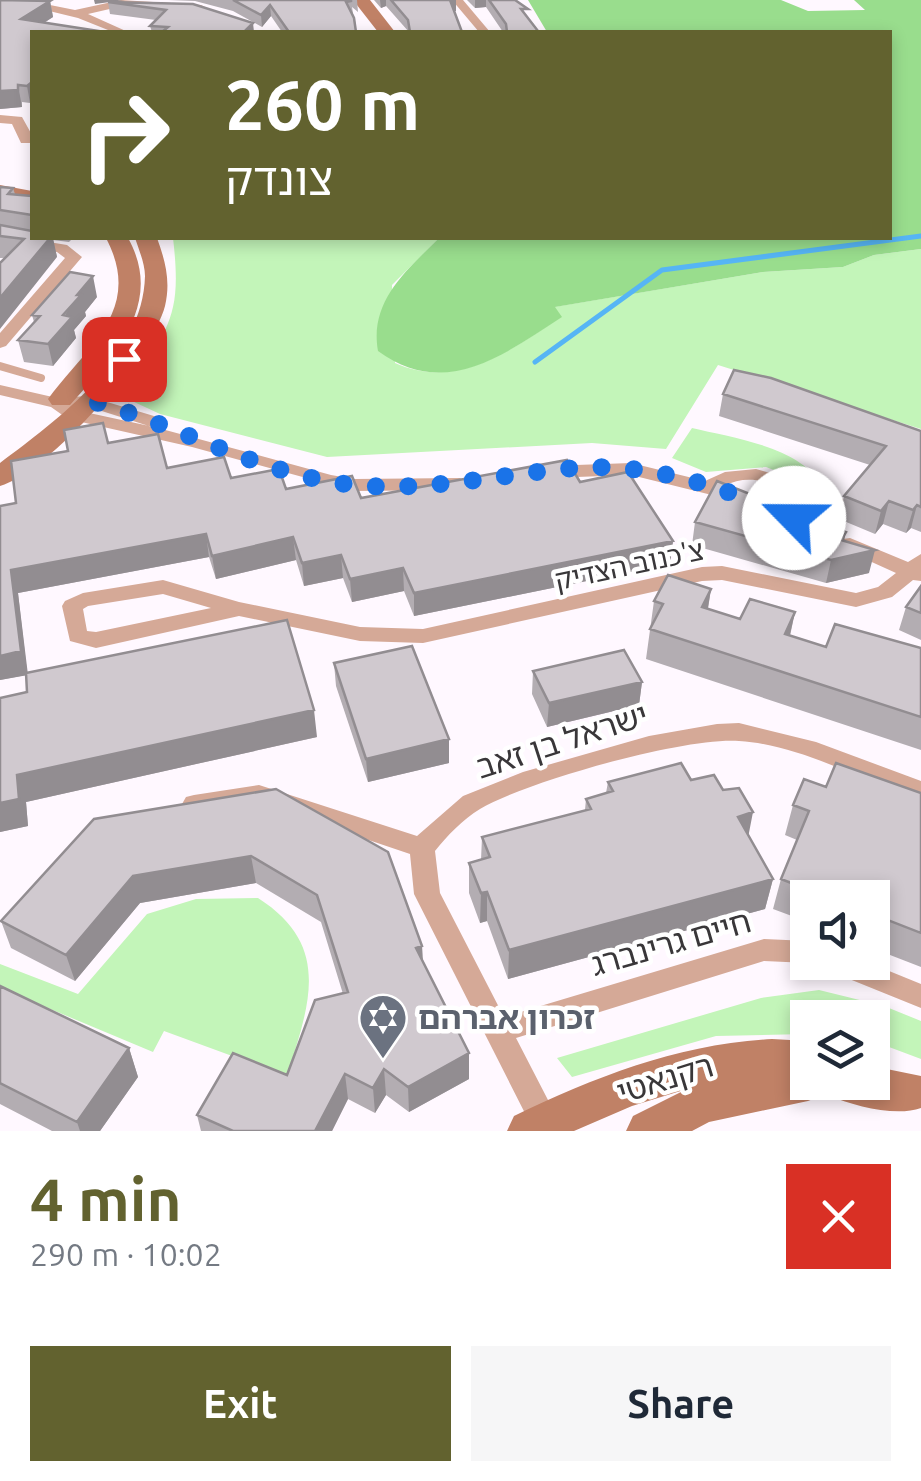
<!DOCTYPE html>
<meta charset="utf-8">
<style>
:root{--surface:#fff;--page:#f6f6f7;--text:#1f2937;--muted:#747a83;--accent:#62622f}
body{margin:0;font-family:Ubuntu,"Noto Sans Hebrew",sans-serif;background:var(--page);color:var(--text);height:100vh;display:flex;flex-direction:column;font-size:38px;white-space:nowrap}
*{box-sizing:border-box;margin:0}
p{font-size:32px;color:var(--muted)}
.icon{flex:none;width:55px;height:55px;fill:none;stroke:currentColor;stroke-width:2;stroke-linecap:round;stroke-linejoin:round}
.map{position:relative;height:1131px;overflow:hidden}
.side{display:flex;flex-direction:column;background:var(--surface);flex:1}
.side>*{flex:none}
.top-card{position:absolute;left:30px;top:30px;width:862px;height:210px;border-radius:0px;box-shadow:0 5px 15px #0003;background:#62622f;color:#fff;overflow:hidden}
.buttons{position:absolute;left:790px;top:880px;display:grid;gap:20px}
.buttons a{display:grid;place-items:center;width:100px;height:100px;border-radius:0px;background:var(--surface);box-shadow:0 5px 15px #0003;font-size:50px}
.pin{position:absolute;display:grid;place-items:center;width:85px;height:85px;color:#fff;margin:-42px;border-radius:20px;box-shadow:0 5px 15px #0006}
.me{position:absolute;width:110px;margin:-55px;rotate:293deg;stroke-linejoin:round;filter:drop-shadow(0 0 8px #0008)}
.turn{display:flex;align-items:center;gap:35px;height:210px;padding:0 30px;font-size:45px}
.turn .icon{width:130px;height:130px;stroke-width:2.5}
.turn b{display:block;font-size:70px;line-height:85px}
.round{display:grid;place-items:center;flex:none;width:105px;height:105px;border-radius:0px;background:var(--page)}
.head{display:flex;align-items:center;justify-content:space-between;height:170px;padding:0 30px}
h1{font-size:60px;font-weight:700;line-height:75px;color:var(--accent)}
.button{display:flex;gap:20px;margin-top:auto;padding:20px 30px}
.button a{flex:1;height:115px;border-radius:0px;background:var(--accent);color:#fff;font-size:40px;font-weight:700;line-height:115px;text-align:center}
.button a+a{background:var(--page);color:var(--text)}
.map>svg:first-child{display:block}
.green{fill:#c3f5b9}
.forest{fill:#99dd8d}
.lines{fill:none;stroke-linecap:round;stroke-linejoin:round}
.stream{stroke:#56b5f5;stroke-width:5}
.lane{stroke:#d5a997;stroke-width:8}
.street{fill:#d5a997;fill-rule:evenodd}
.secondary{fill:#c08166;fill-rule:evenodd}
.wall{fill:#b3adb2}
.shaded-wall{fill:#928d91}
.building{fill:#d0c9cf;stroke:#928d91;stroke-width:2.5}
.route{stroke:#1a73e8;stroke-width:18;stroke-dasharray:0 32.4}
.labels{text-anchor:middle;stroke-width:9;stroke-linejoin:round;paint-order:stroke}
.street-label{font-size:28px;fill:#393739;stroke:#fff}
.near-street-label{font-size:32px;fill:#393739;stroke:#fff}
.near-worship-label{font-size:32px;font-weight:bold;fill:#5b616d;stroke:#fff;text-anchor:start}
</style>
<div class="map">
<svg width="921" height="1131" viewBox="0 0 921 1131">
<rect width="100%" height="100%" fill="#fff8ff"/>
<path class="green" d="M 173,238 L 439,238 L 392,285 L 395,363 C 457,391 511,350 561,317 L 554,307 L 763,272 L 843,267 L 874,255 L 921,249 L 921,429 L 718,365 L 666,449 L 592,443 L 327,457 L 160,414 L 132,401 L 130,389 C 170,325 182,315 173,238 Z
M 692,428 C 733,438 805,447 824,490 L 766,467 L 706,472 L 672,458 Z
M 258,898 C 333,946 309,1005 287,1076 L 164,1031 L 153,1052 L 0,988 L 0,964 L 78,994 L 147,914 L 196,899 Z
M 819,990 L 884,1006 L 921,1021 L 921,1059 L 873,1041 L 872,1018 L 808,1018 L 807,1034 L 716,1036 L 572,1077 L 557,1058 L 761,998 Z"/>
<path class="forest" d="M 528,0 L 781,0 L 808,11 L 865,10 L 854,0 L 921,0 L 921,249 L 874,255 L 843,267 L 763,272 L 555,307 L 562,317 C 504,355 444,400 378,351 C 369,301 407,270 439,238 L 890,238 L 890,32 L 547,32 Z"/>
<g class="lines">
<path class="stream" d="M 535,362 L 662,270 L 921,236"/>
<path class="lane" d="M 0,366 L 41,378"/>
<path class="street" d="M 4,0 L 25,0 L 75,10 L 121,0 L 201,5 L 207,8 L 201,11 L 127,5 L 88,14 L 128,32 L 113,32 L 78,18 Z
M 452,0 L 463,0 L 490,32 L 479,32 Z
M 0,115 L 22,117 L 32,135 L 32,143 L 21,143 L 12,124 L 0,123 Z
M 0,234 L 67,245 L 82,257 L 6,346 L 0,348 L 0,333 L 65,258 L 57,252 L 0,242 Z
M 0,385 L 57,398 L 87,396 L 164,419 L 167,423 L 158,428 L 331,475 L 354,479 L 460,478 L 469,484 L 460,490 L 354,491 L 192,447 L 68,419 L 51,407 L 0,395 ZM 86,406 L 152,427 L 154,427 L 80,411 L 74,407 Z
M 631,463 L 705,481 L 725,472 L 756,469 L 796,480 L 843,499 L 846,503 L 836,509 C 802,499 760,466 724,486 L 743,491 L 745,495 L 736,501 L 631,475 L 549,478 L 540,472 L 549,466 Z
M 850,538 L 908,562 L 921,554 L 921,581 L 913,580 L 892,597 L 856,607 L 722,580 L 702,581 L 423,643 L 360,641 L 239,616 L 96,648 L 70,641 L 62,606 L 65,601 L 83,593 L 163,580 L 239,602 L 360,627 L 423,629 L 702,567 L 722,566 L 856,593 L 878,587 L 896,573 L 843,549 L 840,544 L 843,539 ZM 163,594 L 211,608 L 96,632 L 87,631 L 83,609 L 88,606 Z
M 739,723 L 816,742 L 921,781 L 921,800 C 861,781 802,745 739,741 C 684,737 528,781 480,809 C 462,820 448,835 435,851 L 440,893 L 504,1017 L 764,939 L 808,941 L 808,962 L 811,962 L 808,963 L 764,961 L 516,1038 L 564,1131 L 534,1131 L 414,894 L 410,854 L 259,803 L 194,813 L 186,811 L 182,804 L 186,797 L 194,795 L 259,785 L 417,836 L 463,796 L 523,772 L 649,736 L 717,724 Z
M 823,962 L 867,962 L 921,984 L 921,1008 L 827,970 Z"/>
<path class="secondary" d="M 353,0 L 370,0 L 395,32 L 378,32 Z
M 0,185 L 32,191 L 32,203 L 0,197 Z
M 106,238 L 128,238 C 165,304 114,356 70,405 L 52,405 L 48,399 C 87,346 144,310 106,238 Z
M 135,238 L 157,238 C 165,260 171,281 165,306 C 153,354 48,473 0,486 L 0,463 C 59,419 143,357 145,276 C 145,264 139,250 135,238 Z
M 772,1039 L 808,1041 L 808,1082 L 872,1082 L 872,1066 L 921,1076 L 921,1108 C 896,1117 854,1106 830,1096 L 826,1088 L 823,1095 L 808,1101 L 709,1122 L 692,1131 L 626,1131 L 633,1116 L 687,1089 L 632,1106 L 574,1131 L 507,1131 L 514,1116 C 597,1076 679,1044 772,1039 Z"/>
</g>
<path class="wall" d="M 0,0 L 50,1 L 53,17 L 44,23 L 105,32 L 32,32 L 32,102 L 30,103 L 22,102 L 22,107 L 0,109 Z
M 168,0 L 357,0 L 358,12 L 352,7 L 356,32 L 282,32 L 271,16 L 262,27 L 233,11 L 195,1 Z
M 374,0 L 456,0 L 456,11 L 453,11 L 462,32 L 409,32 L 386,6 L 381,8 Z
M 467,0 L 515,0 L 538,32 L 503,32 L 486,7 L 475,8 Z
M 108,2 L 193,4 L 254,32 L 152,32 L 150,26 L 156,20 L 110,14 Z
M 0,187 L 13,188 L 15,194 L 32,196 L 32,238 L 73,238 L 69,242 L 53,240 L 57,257 L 0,258 Z
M 97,297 L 85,312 L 86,316 L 74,330 L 76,338 L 53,366 L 24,362 L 18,340 L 34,322 L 32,315 Z
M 723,394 L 921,431 L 921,532 L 911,528 L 906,533 L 883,524 L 875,534 L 839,519 L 844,496 L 870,465 L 719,416 Z
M 108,443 L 167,468 L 286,489 L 361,498 L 580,482 L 673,541 L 670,564 L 414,616 L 404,591 L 352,602 L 343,578 L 304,586 L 296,560 L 216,579 L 209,557 L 18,593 L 27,672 L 317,737 L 26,802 L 28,826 L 0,832 L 0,698 L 27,692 L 26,675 L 0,680 L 16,503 Z
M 695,522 L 844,541 L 869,573 L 826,583 L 692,545 Z
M 921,586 L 921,640 L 899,630 L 906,607 Z
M 711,589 L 708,609 L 740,619 L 795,612 L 790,636 L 826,647 L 921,648 L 921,750 L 646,659 L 654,601 Z
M 334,663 L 449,739 L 449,763 L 368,782 L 336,686 Z
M 533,671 L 642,682 L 639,705 L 547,727 L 532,694 Z
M 691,780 L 748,835 L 773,879 L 765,909 L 508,979 L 487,921 L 480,923 L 469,893 L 469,863 L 481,860 L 482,837 L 585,810 L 586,799 L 606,793 L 608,782 Z
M 826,787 L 921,811 L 921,967 L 872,948 L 872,898 L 808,898 L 808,922 L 773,909 L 781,879 L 797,840 L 785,835 L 793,805 Z
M 276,789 L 422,946 L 423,961 L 469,1053 L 469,1079 L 409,1112 L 386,1095 L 375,1113 L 348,1099 L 332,1131 L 201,1131 L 197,1115 L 287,1075 L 343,994 L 321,922 L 256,883 L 140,903 L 75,981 L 11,948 L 1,921 Z
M 0,986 L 129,1048 L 138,1077 L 100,1131 L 52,1131 L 0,1104 Z"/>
<path class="shaded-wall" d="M 94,0 L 125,0 L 95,4 Z
M 380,0 L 386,0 L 386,6 L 381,8 Z
M 449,0 L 456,0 L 456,11 L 449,12 Z
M 475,0 L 486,0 L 486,7 L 475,8 Z
M 50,1 L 53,17 L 24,35 L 21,19 Z
M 270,5 L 271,16 L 262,27 L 261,15 Z
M 253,23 L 254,32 L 244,32 Z
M 32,82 L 32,102 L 30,103 L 27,86 Z
M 18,85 L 22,107 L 0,109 L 0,91 Z
M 50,238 L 53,238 L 57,257 L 0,329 L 0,298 Z
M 93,276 L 97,297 L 85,312 L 86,316 L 74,330 L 76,338 L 53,366 L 48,344 L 77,295 Z
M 889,501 L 883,524 L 875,534 L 881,511 Z
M 917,505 L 911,528 L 906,533 L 913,510 Z
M 846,532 L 841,555 L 875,550 L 869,573 L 826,583 L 831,560 Z
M 206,534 L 209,557 L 18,593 L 28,675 L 0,680 L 0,656 L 11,570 Z
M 293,537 L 296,560 L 216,579 L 212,556 Z
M 673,541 L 670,564 L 414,616 L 414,593 Z
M 341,555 L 343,578 L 304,586 L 302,563 Z
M 403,568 L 404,591 L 352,602 L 350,579 Z
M 711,589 L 706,619 L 702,607 Z
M 795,612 L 788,643 L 785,634 Z
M 642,682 L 639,705 L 547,727 L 549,703 Z
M 314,710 L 317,737 L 26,802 L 28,826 L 0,832 L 0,803 L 17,775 Z
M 449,739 L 449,763 L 368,782 L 366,759 Z
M 753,812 L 747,843 L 738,817 Z
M 251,856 L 256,883 L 140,903 L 75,981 L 66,955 L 133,876 Z
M 773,879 L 765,909 L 508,979 L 509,950 Z
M 487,892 L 487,921 L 480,923 L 481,893 Z
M 422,946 L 423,973 L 416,948 Z
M 129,1048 L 138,1077 L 100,1131 L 80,1131 L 77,1122 Z
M 469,1053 L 469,1079 L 409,1112 L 408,1087 Z
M 384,1069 L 386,1095 L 375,1113 L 373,1088 Z
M 345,1074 L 348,1099 L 332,1131 L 315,1131 Z"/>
<path class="building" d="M 0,0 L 50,1 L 21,19 L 105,32 L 32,32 L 32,82 L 27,86 L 18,85 L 18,90 L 0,91 Z
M 233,0 L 351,0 L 351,1 L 346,2 L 354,18 L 356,32 L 289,32 L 270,5 L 261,15 Z
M 391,0 L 450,0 L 462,32 L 410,32 L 408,20 Z
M 489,0 L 515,0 L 528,9 L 521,9 L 538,31 L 507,32 L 506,24 Z
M 108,2 L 193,4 L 253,23 L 244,32 L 162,32 L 168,27 L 150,26 L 166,10 Z
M 0,187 L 13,188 L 8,194 L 32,196 L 32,215 L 0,210 Z
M 0,225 L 32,231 L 32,238 L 50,238 L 0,298 L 0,263 L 24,239 L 0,236 Z
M 70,272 L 93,276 L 77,295 L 81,295 L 63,315 L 72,317 L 48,344 L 18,340 L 40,316 L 32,315 Z
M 734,370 L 771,378 L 921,431 L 921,507 L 917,505 L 913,510 L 889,501 L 881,511 L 844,496 L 886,446 L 723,394 Z
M 103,423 L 108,443 L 158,434 L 167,468 L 224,457 L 231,478 L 279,469 L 286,489 L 352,476 L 361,498 L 567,460 L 580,482 L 628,472 L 673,541 L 414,593 L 403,568 L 350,579 L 341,555 L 302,563 L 293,537 L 212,556 L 206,534 L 11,570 L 21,651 L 0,656 L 0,506 L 16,503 L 11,461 L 68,451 L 64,430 Z
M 717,481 L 846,532 L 841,540 L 875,550 L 831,560 L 695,522 Z
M 668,575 L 711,589 L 702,607 L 740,619 L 750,599 L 795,612 L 785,634 L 826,647 L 835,624 L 921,648 L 921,717 L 650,629 L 663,604 L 654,601 Z
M 921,586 L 921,613 L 906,607 Z
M 287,620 L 314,710 L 17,775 L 19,799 L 0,803 L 0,698 L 27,692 L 26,673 Z
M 412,646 L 449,739 L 366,759 L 334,663 Z
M 624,650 L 642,682 L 549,703 L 533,671 Z
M 681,763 L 691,780 L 714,775 L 723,790 L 739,788 L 753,812 L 738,817 L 773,879 L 509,950 L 487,892 L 481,893 L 469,863 L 490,857 L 482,837 L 591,809 L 586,799 L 613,791 L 608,782 Z
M 836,763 L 921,793 L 921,933 L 872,914 L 872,898 L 829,898 L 781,879 L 809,811 L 793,805 L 804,779 L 826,787 Z
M 276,789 L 388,852 L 422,946 L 416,948 L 469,1053 L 408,1087 L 384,1069 L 373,1088 L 345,1074 L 315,1131 L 233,1131 L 197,1115 L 233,1053 L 287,1075 L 315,1000 L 348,992 L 317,895 L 251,856 L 133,876 L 66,955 L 1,921 L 94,819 Z
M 0,986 L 129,1048 L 77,1122 L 0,1083 Z"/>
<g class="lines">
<path class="route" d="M 124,359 L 88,400 C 177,424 261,476 355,485 C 429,492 501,474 574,468 C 652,462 724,488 794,518"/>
</g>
<defs>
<g id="synagogue-pin" transform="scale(2.5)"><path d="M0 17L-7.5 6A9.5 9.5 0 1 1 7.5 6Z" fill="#6b7280" stroke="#fff"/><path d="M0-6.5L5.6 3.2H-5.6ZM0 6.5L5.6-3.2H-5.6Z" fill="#fff"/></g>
</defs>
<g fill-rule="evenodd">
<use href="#synagogue-pin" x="383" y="1018"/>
</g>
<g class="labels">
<g class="street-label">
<text transform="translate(629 565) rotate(-12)" y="10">צ'כנוב הצדיק</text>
</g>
<g class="near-street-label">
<text transform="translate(562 741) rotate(-18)" y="11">ישראל בן זאב</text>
<text transform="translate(671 943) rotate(-16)" y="11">חיים גרינברג</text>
<text transform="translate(665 1079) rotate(-17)" y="11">רקנאטי</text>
</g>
<g class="near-worship-label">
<text x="418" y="1029">זכרון אברהם</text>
</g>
</g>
</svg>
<div class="buttons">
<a><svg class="icon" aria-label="sound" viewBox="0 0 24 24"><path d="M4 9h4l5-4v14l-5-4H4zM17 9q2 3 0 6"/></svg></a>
<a><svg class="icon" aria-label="layers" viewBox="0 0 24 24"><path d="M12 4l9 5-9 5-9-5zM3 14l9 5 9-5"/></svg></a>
</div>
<div class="pin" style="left:124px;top:359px;background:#d93025"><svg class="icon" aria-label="arrive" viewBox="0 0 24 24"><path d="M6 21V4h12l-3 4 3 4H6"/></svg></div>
<svg class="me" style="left:794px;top:518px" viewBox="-20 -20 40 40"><circle r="19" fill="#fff"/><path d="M0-13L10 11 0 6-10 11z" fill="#1a73e8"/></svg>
<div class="top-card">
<div class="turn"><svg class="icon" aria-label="right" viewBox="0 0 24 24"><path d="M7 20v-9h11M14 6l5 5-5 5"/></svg><div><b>260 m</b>צונדק</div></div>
</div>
</div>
<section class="side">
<div class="head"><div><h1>4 min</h1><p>290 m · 10:02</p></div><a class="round" style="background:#d93025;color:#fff"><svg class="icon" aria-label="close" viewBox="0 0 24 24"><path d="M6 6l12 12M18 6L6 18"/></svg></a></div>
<div class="button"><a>Exit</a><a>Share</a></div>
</section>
